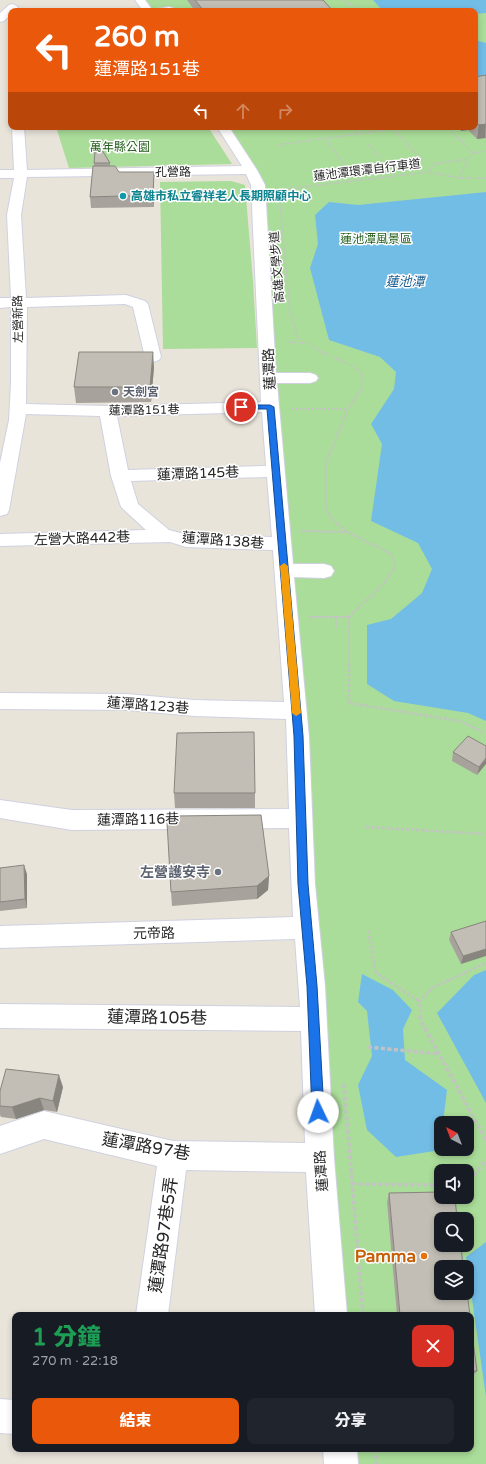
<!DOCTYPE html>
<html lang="zh-TW">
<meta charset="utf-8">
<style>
:root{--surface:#171b24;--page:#20242c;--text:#f1f3f6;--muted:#9ea1a6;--accent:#ea580c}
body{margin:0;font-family:"Varela Round","Noto Sans TC",sans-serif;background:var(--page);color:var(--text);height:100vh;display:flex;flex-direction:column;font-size:15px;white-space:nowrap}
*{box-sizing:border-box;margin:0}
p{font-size:13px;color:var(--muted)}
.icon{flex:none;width:22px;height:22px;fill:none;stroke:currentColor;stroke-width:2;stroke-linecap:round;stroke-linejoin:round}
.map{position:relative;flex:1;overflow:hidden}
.drawer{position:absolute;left:12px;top:1312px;width:462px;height:140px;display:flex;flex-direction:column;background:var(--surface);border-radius:8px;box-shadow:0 2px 6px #0003}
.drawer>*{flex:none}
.top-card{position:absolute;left:8px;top:8px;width:470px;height:122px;border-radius:8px;box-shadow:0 2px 6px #0003;background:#ea580c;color:#fff;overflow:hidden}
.needle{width:26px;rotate:318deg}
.fabs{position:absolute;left:434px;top:1116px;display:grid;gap:8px}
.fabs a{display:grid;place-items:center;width:40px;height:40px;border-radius:8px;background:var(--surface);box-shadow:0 2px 6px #0003;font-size:20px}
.pin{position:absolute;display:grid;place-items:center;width:34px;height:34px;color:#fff;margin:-17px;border:2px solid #fff;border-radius:50%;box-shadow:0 1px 4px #0007}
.me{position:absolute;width:44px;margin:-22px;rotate:357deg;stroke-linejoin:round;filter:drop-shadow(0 0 3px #0008)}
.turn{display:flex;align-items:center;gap:14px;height:84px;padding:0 20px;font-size:18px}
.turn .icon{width:52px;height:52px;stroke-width:2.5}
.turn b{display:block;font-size:28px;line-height:34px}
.lanes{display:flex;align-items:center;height:38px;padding:0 20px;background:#0003;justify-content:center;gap:20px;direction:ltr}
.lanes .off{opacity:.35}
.round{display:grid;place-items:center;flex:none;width:42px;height:42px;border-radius:8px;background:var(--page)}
.overview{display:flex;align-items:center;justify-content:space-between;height:68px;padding:0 20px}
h1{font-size:24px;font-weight:800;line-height:30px;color:#1e9e55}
.primary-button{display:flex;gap:8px;margin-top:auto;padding:8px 20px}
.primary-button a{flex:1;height:46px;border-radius:8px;background:var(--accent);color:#fff;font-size:16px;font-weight:800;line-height:46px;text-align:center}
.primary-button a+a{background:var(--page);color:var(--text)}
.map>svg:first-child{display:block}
.green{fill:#ad9;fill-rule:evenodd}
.water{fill:#72bde6}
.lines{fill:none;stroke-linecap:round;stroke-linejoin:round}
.minor-casing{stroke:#cfd1e0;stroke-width:2}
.path-far3{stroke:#c3c3c3;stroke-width:1.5;stroke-dasharray:1.5 1;stroke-linecap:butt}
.path-far2{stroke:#c3c3c3;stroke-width:2;stroke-dasharray:2.5 1.5;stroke-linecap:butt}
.path-far1{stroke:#c3c3c3;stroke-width:2.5;stroke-dasharray:3 2;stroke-linecap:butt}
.path{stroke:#c3c3c3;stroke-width:3.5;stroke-dasharray:4 2.5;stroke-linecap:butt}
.minor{fill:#fff;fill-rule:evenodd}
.wall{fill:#a7a39c}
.shaded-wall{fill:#88857f}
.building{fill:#c2beb5;stroke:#88857f}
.route{fill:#1a73e8;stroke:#114b97}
.slow{fill:#f59e0b}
.culture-dot{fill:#0f9aa8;stroke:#fff;stroke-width:1.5}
.worship-dot{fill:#6b7280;stroke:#fff;stroke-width:1.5}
.food-dot{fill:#e8710a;stroke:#fff;stroke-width:1.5}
.labels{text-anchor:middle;stroke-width:3;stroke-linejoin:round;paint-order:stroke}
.far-park-label{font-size:12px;fill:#255f1d;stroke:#fff}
.far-street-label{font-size:12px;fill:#272727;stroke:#fff}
.far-culture-label{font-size:12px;font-weight:bold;fill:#0d838f;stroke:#fff;text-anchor:start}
.far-worship-label{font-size:12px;font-weight:bold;fill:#5b616d;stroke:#fff;text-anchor:start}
.far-water-label{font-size:13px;font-style:italic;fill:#155a8e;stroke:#fff}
.street-label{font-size:14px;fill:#272727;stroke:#fff}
.worship-label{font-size:14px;font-weight:bold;fill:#5b616d;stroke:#fff;text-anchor:end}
.near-street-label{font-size:17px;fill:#272727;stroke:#fff}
.near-food-label{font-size:17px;font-weight:bold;fill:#c56008;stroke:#fff;text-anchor:end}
</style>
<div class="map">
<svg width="486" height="1464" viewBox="0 0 486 1464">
<rect width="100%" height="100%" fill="#e9e4da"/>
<path class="green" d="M 144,0 L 486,0 L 486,1464 L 358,1464 L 356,1449 L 471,1449 L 471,1315 L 346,1315 L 328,1085 L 262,180 L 228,127 L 475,127 L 475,11 L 151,11 ZM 441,1123 L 467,1123 L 467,1149 L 441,1149 ZM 441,1171 L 467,1171 L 467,1197 L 441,1197 ZM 441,1219 L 467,1219 L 467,1245 L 441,1245 ZM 441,1267 L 467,1267 L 467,1293 L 441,1293 Z
M 56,127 L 208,127 L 232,164 L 69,168 Z
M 231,181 L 245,185 L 253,281 L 257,348 L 163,349 L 160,182 Z"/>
<path class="water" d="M 373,0 L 486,0 L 486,13 L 475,14 L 475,11 L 383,11 Z
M 475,40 L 486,43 L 486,80 L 475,82 Z
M 486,192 L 486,721 L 468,713 L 394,701 L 367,684 L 367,625 L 391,619 L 422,593 L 432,569 L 418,543 L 371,521 L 382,444 L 371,424 L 394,389 L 396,372 L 380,357 L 329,340 L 310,268 L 318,244 L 315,215 L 329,202 L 358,205 Z
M 486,970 L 486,1103 L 437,1013 L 474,975 Z
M 362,974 L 393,990 L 412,1010 L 403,1029 L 405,1060 L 447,1090 L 443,1123 L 441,1123 L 441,1150 L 396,1157 L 367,1130 L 358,1085 L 372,1056 L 367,1011 L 358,1002 Z
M 486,1242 L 486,1397 L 466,1257 Z"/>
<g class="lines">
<g class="minor-casing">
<path id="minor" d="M 135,0 L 145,0 L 153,11 L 143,11 Z
M 13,4 L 18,7 L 15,11 L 11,11 L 11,14 L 4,21 L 0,22 L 0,13 L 9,5 Z
M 169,7 L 173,8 L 173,11 L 155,11 L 156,9 Z
M 12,127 L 24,127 L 27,170 L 242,166 L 217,127 L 229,127 L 257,170 L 265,185 L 276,373 L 310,373 L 316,375 L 318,378 L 316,381 L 310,383 L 277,383 L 293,564 L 324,564 L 331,566 L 334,571 L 331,576 L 324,578 L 294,577 L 309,737 L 315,884 L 325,986 L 334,1158 L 347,1315 L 315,1315 L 306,1172 L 186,1170 L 168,1315 L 136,1315 L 157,1166 L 44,1139 L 0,1154 L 0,1126 L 44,1111 L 173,1141 L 305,1143 L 301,1031 L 0,1028 L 0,1004 L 300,1007 L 295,939 L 0,948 L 0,926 L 293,917 L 289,828 L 72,830 L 0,818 L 0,800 L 72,810 L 289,809 L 286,719 L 194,716 L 127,710 L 0,709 L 0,693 L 127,694 L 194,700 L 284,702 L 273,550 L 186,547 L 170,542 L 0,546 L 0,534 L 146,530 L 121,507 L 111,476 L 100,416 L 26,414 L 9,510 L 7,514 L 0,516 L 0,463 L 9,420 L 11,382 L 11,307 L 0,308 L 0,298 L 11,298 L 7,215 L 14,178 L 0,178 L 0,170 L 14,170 ZM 246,174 L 251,185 L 261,402 L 108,406 L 26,404 L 27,307 L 125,304 L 133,307 L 145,357 L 147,360 L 153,362 L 159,360 L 161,357 L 148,304 L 145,301 L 126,295 L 26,298 L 21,215 L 27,177 ZM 262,412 L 266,466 L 128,470 L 117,416 ZM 267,477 L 272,537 L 188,535 L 169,530 L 138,504 L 131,481 Z
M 0,1399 L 15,1400 L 15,1434 L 0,1433 Z
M 323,1449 L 357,1449 L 358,1464 L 324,1464 Z"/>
</g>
<path class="path-far3" d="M 323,0 L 333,11
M 341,0 L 365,11
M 352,127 L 358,134
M 325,139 L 357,181
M 368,144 L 379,157
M 278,145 L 407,127
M 473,153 L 486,151
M 349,170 L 422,160 L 393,129
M 428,172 L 460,178 L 486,178
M 460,178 L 467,159
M 278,190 L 428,172 L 434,164 L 467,159 L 473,153 L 447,127
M 280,203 L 290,312 L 299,341
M 287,342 L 308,343 L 321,352 L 349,364 L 362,373 L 362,389"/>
<path class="path-far2" d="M 291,409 L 348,409
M 302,531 L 347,532
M 310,617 L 349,617
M 336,617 L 336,628
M 349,617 C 365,600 385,587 395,566 L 391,554 L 347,532 L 334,521 L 326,508 L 326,463 L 348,409 L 362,388
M 349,617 L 349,665"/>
<path class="path-far1" d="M 349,664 L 349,703 L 459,721 L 486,733
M 366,827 L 486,834
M 368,931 L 376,973 L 419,1001
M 421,1017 L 419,1001 L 434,987 L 486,963"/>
<path class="path" d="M 420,1016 L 421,1021 L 486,1140
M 368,1047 L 439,1054
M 344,1084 L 363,1315
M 467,1177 L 476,1173 L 486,1160
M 352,1184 L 441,1185
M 375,1449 L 377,1464"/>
<use href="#minor" class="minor"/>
</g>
<path class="wall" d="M 187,0 L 323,0 L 333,11 L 195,11 Z
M 486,75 L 486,139 L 485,138 L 477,139 L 468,130 L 461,131 L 458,127 L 475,127 L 475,77 Z
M 94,163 L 110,163 L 110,166 L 119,172 L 154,183 L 154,207 L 91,208 L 90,197 L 94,166 Z
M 154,367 L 151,402 L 76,403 L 74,387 Z
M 486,746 L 477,775 L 452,761 L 453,752 Z
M 174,793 L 255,793 L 255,808 L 175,808 Z
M 0,868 L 27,874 L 27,908 L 0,911 Z
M 269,876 L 268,890 L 257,899 L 172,906 L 171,892 Z
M 486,921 L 461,964 L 449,940 L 451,932 Z
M 63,1087 L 57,1112 L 44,1110 L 16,1119 L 1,1117 L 0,1115 L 0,1091 Z
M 389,1193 L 470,1315 L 397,1315 L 387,1202 Z
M 471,1327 L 477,1371 L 472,1377 L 471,1377 Z"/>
<path class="shaded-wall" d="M 486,124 L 485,138 L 477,139 L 479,125 Z
M 462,127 L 468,127 L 468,130 L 461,131 Z
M 154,172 L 154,207 L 153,195 Z
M 153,352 L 154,367 L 151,402 L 150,387 Z
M 486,758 L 486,764 L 477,775 L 479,767 Z
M 24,865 L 27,874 L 27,908 L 25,899 Z
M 269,876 L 268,890 L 257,899 L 257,886 Z
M 486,949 L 486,956 L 461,964 L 463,956 Z
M 59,1075 L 63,1087 L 57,1112 L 53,1101 Z
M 40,1098 L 44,1110 L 16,1119 L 12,1107 Z"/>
<path class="building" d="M 195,0 L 323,0 L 333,11 L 204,11 Z
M 486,75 L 486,124 L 479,125 L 475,121 L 475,77 Z
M 96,140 L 110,163 L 94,163 Z
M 93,166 L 115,166 L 119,172 L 154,172 L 153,195 L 90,197 Z
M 79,352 L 153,352 L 150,387 L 74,387 Z
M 254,732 L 255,793 L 174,793 L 177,733 Z
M 468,736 L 486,746 L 486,758 L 479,767 L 453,752 Z
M 261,815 L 269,876 L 257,886 L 171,892 L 167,822 L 173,822 L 173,816 Z
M 24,865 L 25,899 L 0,902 L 0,868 Z
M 486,921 L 486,949 L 463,956 L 451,932 Z
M 6,1069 L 59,1075 L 53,1101 L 40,1098 L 12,1107 L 0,1106 L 0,1091 Z
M 441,1192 L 441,1197 L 455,1197 L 457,1219 L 441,1219 L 441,1245 L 461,1245 L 463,1267 L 441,1267 L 441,1293 L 467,1293 L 470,1315 L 400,1315 L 389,1193 Z
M 471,1327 L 477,1371 L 471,1371 Z"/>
<path class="route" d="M 270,405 L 274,407 L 303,736 L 308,884 L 317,986 L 324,1112 L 322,1116 L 318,1118 L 314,1116 L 312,1112 L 307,986 L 298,884 L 294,736 L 267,409 L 241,409 L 237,407 L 241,405 Z"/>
<path class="slow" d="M 284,563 L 288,566 L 301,713 L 296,716 L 292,713 L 280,566 Z"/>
<circle class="culture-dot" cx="123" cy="196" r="4"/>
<g class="worship-dot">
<circle cx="115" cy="392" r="4"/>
<circle cx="218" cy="872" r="4"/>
</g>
<circle class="food-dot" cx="424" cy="1256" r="4"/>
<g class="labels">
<g class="far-park-label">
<text x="120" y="151">萬年縣公園</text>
<text x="376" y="243">蓮池潭風景區</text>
</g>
<g class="far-street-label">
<text transform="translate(367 170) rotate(-7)" y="4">蓮池潭環潭自行車道</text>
<text transform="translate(173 172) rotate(-1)" y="4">孔營路</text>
<text transform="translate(277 267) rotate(-95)" y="4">高雄文學步道</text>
<text transform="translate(18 319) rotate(-91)" y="4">左營新路</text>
<text transform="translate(144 410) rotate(-1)" y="4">蓮潭路151巷</text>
</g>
<g class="far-culture-label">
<text x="131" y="200">高雄市私立睿祥老人長期照顧中心</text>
</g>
<g class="far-worship-label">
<text x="123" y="396">天劍宮</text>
</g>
<g class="far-water-label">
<text x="405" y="286">蓮池潭</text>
</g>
<g class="street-label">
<text transform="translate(269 369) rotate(-93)" y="5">蓮潭路</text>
<text transform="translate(198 473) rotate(-2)" y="5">蓮潭路145巷</text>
<text transform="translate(82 538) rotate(-2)" y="5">左營大路442巷</text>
<text transform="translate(223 540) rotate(4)" y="5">蓮潭路138巷</text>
<text transform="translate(148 705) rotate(4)" y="5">蓮潭路123巷</text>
<text transform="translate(138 819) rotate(-1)" y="5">蓮潭路116巷</text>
<text transform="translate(154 933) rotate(-1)" y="5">元帝路</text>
<text transform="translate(321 1171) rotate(-94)" y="5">蓮潭路</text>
</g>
<g class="worship-label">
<text x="210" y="877">左營護安寺</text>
</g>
<g class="near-street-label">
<text transform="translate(157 1017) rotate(1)" y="6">蓮潭路105巷</text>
<text transform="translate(146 1146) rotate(10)" y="6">蓮潭路97巷</text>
<text transform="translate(163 1235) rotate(-82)" y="6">蓮潭路97巷5弄</text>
</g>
<g class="near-food-label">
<text x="416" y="1262">Pamma</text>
</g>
</g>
</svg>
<div class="fabs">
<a><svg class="needle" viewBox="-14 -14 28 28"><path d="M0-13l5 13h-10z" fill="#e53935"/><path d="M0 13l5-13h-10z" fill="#9ea1a6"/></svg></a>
<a><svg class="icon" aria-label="sound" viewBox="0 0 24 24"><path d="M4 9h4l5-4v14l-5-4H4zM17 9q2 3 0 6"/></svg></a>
<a><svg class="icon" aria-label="search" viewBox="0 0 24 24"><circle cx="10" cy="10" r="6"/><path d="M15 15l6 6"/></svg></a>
<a><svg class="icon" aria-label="layers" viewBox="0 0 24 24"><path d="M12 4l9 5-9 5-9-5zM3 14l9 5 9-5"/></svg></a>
</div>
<div class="pin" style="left:241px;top:407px;background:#d93025"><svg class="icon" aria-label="arrive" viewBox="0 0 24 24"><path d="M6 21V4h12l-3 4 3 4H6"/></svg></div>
<svg class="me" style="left:318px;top:1112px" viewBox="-20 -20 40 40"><circle r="19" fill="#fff"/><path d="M0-13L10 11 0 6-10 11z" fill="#1a73e8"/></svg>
<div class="top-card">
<div class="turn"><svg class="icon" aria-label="left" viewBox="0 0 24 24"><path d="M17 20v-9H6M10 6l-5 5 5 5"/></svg><div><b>260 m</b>蓮潭路151巷</div></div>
<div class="lanes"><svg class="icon" aria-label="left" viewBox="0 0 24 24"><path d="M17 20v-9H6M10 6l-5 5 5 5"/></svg><svg class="icon off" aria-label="ahead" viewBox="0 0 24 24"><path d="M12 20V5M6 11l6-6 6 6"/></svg><svg class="icon off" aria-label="right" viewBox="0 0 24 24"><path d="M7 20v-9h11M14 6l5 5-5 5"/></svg></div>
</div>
<section class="drawer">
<div class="overview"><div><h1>1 分鐘</h1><p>270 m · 22:18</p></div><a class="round" style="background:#d93025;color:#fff"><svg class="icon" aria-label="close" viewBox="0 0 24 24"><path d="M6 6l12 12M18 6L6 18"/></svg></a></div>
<div class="primary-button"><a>結束</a><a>分享</a></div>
</section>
</div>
